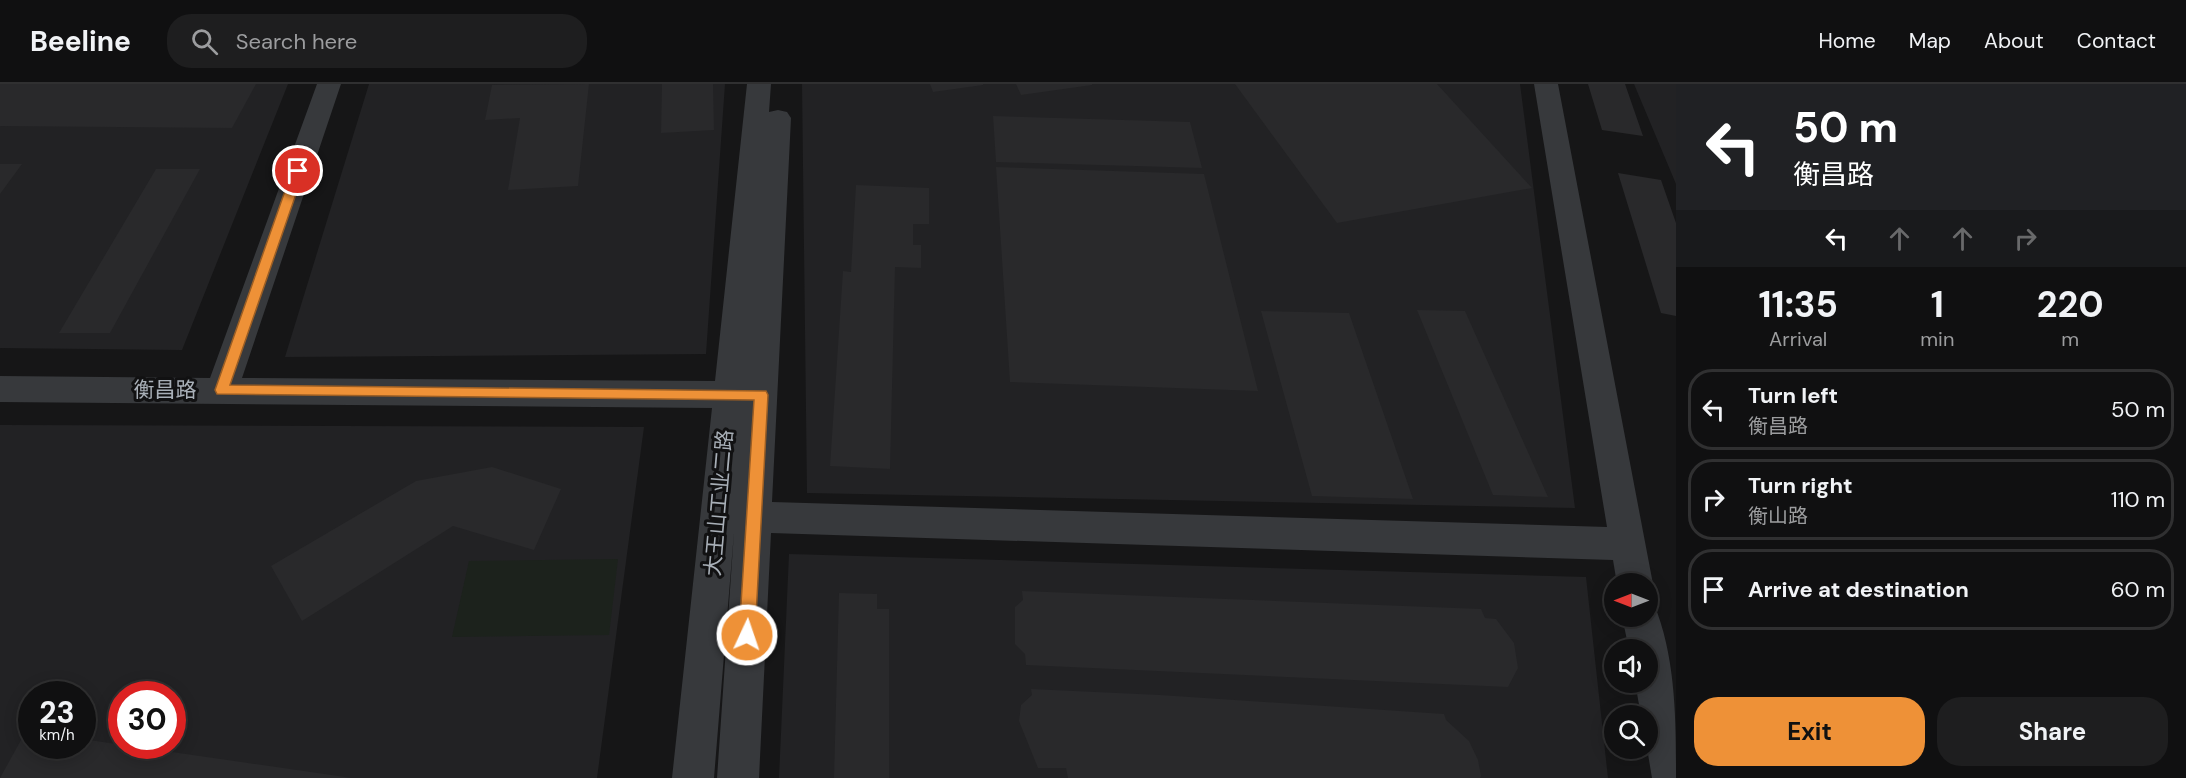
<!DOCTYPE html>
<meta charset="utf-8">
<style>
:root{--surface:#101011;--page:#1e1e1f;--text:#f1f3f6;--muted:#9c9d9f;--line:#303031;--accent:#ee9137}
body{margin:0;font-family:"DM Sans","Noto Sans SC",sans-serif;background:var(--page);color:var(--text);height:100vh;display:flex;flex-direction:column;font-size:22px;white-space:nowrap}
*{box-sizing:border-box;margin:0}
p{font-size:20px;color:var(--muted)}
.icon{flex:none;width:33px;height:33px;fill:none;stroke:currentColor;stroke-width:2;stroke-linecap:round;stroke-linejoin:round}
.map{position:relative;flex:1;overflow:hidden}
.details{display:flex;flex-direction:column;background:var(--surface);width:510px}
.details>*{flex:none}
.hud{background:#202124;color:#fff;overflow:hidden}
.needle{width:39px;rotate:270deg}
.tools{position:absolute;left:1604px;top:489px;display:grid;gap:12px}
.tools a{display:grid;place-items:center;width:54px;height:54px;border-radius:50%;background:var(--surface);box-shadow:0 3px 15px #0003,0 0 0 2px var(--line);font-size:30px}
.speed{position:absolute;left:18px;top:597px;display:flex;gap:12px;font-size:30px;font-weight:700;text-align:center}
.speed>*{display:grid;place-content:center;width:78px;height:78px;border-radius:50%;background:var(--surface);box-shadow:0 3px 15px #0003,0 0 0 2px var(--line);line-height:1}
.speed small{font-size:15px;font-weight:400}
.speed .limit{border:9px solid #d22;background:#fff;color:#111}
.pin{position:absolute;display:grid;place-items:center;width:51px;height:51px;color:#fff;margin:-26px;border:3px solid #fff;border-radius:50%;box-shadow:0 2px 6px #0007}
.me{position:absolute;width:66px;margin:-33px;rotate:3deg;stroke-linejoin:round;filter:drop-shadow(0 0 4px #0008)}
.turn{display:flex;align-items:center;gap:21px;height:126px;padding:0 18px;font-size:27px}
.turn .icon{width:78px;height:78px;stroke-width:2.5}
.turn b{display:block;font-size:42px;line-height:51px}
.lanes{display:flex;align-items:center;height:57px;padding:0 18px;background:#0003;justify-content:center;gap:30px;direction:ltr}
.lanes .off{opacity:.35}
.eta{display:flex;justify-content:space-evenly;align-items:center;height:102px;text-align:center}
.eta b{font-size:36px;font-weight:700;line-height:42px}
.button{display:flex;gap:12px;margin-top:auto;padding:12px 18px}
.button a{flex:1;height:69px;border-radius:24px;background:var(--accent);color:#111;font-size:24px;font-weight:700;line-height:69px;text-align:center}
.button a+a{background:var(--page);color:var(--text)}
ul{padding:0;list-style:none}
li{display:flex;align-items:center;gap:18px;height:81px;margin:0 12px 9px;padding:0 6px;border:3px solid var(--line);border-radius:24px}
li div{flex:1}
li b{display:block;font-size:22px}
li em{font-style:normal}
header{display:flex;align-items:center;gap:36px;box-sizing:border-box;height:84px;padding:0 30px;background:var(--surface);border-bottom:2px solid var(--line)}
header strong{font-size:28px}
nav{display:flex;gap:33px;margin-inline-start:auto;font-size:21px}
.search{width:420px;height:54px;background:var(--page);display:flex;align-items:center;gap:15px;box-sizing:border-box;padding:0 21px;border-radius:24px;color:var(--muted);font-size:22px}
main{display:flex;flex:1;min-height:0}
.map>svg:first-child{display:block}
.built{fill:#222224;fill-rule:evenodd}
.green{fill:#1c221c}
.building{fill:#29292b}
.lines{fill:none;stroke-linecap:round;stroke-linejoin:round}
.minor{fill:#37393c;fill-rule:evenodd}
.route{fill:#ee9137;stroke:#9b5e24;stroke-width:1.5}
.labels{text-anchor:middle;stroke-width:6;stroke-linejoin:round;paint-order:stroke}
.street-label{font-size:21px;fill:#a8afb7;stroke:#111112}
</style>
<header>
<strong>Beeline</strong>
<div class="search"><svg class="icon" aria-label="search" viewBox="0 0 24 24"><circle cx="10" cy="10" r="6"/><path d="M15 15l6 6"/></svg>Search here</div>
<nav><a>Home</a><a>Map</a><a>About</a><a>Contact</a></nav>
</header>
<main>
<div class="map">
<svg width="1676" height="694" viewBox="0 0 1676 694">
<rect width="100%" height="100%" fill="#161617"/>
<path class="built" d="M 0,0 L 288,0 L 182,266 L 0,264 Z
M 369,0 L 725,0 L 706,270 L 285,273 Z
M 802,0 L 1520,0 L 1575,424 L 807,409 Z
M 1634,0 L 1676,0 L 1676,100 Z
M 0,341 L 644,343 L 597,694 L 0,694 ZM 32,610 L 82,610 L 82,662 L 32,662 ZM 122,610 L 172,610 L 172,662 L 122,662 Z
M 789,470 L 1586,493 L 1608,694 L 779,694 Z"/>
<path class="green" d="M 618,475 L 609,551 L 452,553 L 469,477 Z"/>
<path class="building" d="M 0,0 L 256,0 L 232,44 L 0,42 Z
M 589,0 L 578,102 L 508,106 L 520,34 L 485,36 L 492,1 Z
M 662,0 L 713,0 L 714,46 L 661,49 Z
M 930,0 L 983,0 L 983,1 L 933,8 Z
M 1016,0 L 1092,0 L 1092,1 L 1021,11 Z
M 1235,0 L 1437,0 L 1532,104 L 1337,139 Z
M 1588,0 L 1625,0 L 1643,52 L 1602,46 Z
M 993,32 L 1190,38 L 1202,84 L 996,78 Z
M 0,80 L 22,80 L 0,110 Z
M 996,83 L 1204,90 L 1258,307 L 1010,298 Z
M 156,85 L 200,85 L 110,249 L 59,249 Z
M 1618,89 L 1661,96 L 1676,139 L 1676,232 L 1661,229 Z
M 856,101 L 929,104 L 929,140 L 913,140 L 913,161 L 921,161 L 921,184 L 895,183 L 890,385 L 830,382 L 843,187 L 851,188 Z
M 1417,226 L 1465,227 L 1548,413 L 1493,411 Z
M 1261,227 L 1349,229 L 1413,415 L 1312,412 Z
M 492,383 L 561,405 L 534,466 L 453,442 L 302,537 L 271,482 L 416,397 Z
M 1022,507 L 1481,525 L 1485,534 L 1496,535 L 1514,559 L 1518,584 L 1508,603 L 1026,581 L 1025,570 L 1015,560 L 1015,523 L 1023,516 Z
M 839,509 L 877,510 L 877,525 L 889,525 L 889,694 L 834,694 Z
M 1031,605 L 1160,611 L 1444,630 L 1446,636 L 1469,657 L 1478,676 L 1481,692 L 1480,694 L 1068,694 L 1066,684 L 1038,684 L 1019,637 L 1021,621 L 1032,611 Z
M 26,647 L 32,648 L 32,662 L 82,662 L 82,655 L 352,694 L 0,694 Z"/>
<g class="lines">
<path class="minor" d="M 317,0 L 341,0 L 242,294 L 715,297 L 747,0 L 771,0 L 769,28 L 778,26 L 787,28 L 791,34 L 772,418 L 1607,443 L 1534,0 L 1558,0 L 1653,500 L 1647,512 L 1647,500 L 1617,500 L 1613,476 L 771,449 L 759,694 L 717,694 L 734,448 L 714,694 L 672,694 L 712,324 L 0,318 L 0,292 L 210,294 Z
M 1647,517 L 1654,520 C 1676,574 1676,636 1676,694 L 1652,694 L 1647,664 L 1647,632 L 1641,632 L 1635,598 L 1647,598 L 1647,566 L 1629,566 L 1622,532 L 1647,532 Z"/>
</g>
<path class="route" d="M 298,84 L 304,87 L 230,301 L 766,307 L 768,311 L 755,551 L 752,557 L 747,559 L 741,557 L 739,551 L 754,316 L 217,310 L 215,306 L 292,87 Z"/>
<g class="labels">
<g class="street-label">
<text x="165" y="313">衡昌路</text>
<text transform="translate(719 419) rotate(-85)" y="7">大王山工业二路</text>
</g>
</g>
</svg>
<div class="tools">
<a><svg class="needle" viewBox="-14 -14 28 28"><path d="M0-13l5 13h-10z" fill="#e53935"/><path d="M0 13l5-13h-10z" fill="#9c9d9f"/></svg></a>
<a><svg class="icon" aria-label="sound" viewBox="0 0 24 24"><path d="M4 9h4l5-4v14l-5-4H4zM17 9q2 3 0 6"/></svg></a>
<a><svg class="icon" aria-label="search" viewBox="0 0 24 24"><circle cx="10" cy="10" r="6"/><path d="M15 15l6 6"/></svg></a>
</div>
<div class="speed"><div>23<small>km/h</small></div><div class="limit">30</div></div>
<div class="pin" style="left:298px;top:87px;background:#d93025"><svg class="icon" aria-label="arrive" viewBox="0 0 24 24"><path d="M6 21V4h12l-3 4 3 4H6"/></svg></div>
<svg class="me" style="left:747px;top:551px" viewBox="-20 -20 40 40"><circle r="17" fill="#ee9137" stroke="#fff" stroke-width="3"/><path d="M0-11L8 9 0 5-8 9z" fill="#fff"/></svg>
</div>
<section class="details">
<div class="hud">
<div class="turn"><svg class="icon" aria-label="left" viewBox="0 0 24 24"><path d="M17 20v-9H6M10 6l-5 5 5 5"/></svg><div><b>50 m</b>衡昌路</div></div>
<div class="lanes"><svg class="icon" aria-label="left" viewBox="0 0 24 24"><path d="M17 20v-9H6M10 6l-5 5 5 5"/></svg><svg class="icon off" aria-label="ahead" viewBox="0 0 24 24"><path d="M12 20V5M6 11l6-6 6 6"/></svg><svg class="icon off" aria-label="ahead" viewBox="0 0 24 24"><path d="M12 20V5M6 11l6-6 6 6"/></svg><svg class="icon off" aria-label="right" viewBox="0 0 24 24"><path d="M7 20v-9h11M14 6l5 5-5 5"/></svg></div>
</div>
<div class="eta">
<div><b>11:35</b><p>Arrival</p></div>
<div><b>1</b><p>min</p></div>
<div><b>220</b><p>m</p></div>
</div>
<ul>
<li><svg class="icon" aria-label="left" viewBox="0 0 24 24"><path d="M17 20v-9H6M10 6l-5 5 5 5"/></svg><div><b>Turn left</b><p>衡昌路</p></div><em>50 m</em></li>
<li><svg class="icon" aria-label="right" viewBox="0 0 24 24"><path d="M7 20v-9h11M14 6l5 5-5 5"/></svg><div><b>Turn right</b><p>衡山路</p></div><em>110 m</em></li>
<li><svg class="icon" aria-label="arrive" viewBox="0 0 24 24"><path d="M6 21V4h12l-3 4 3 4H6"/></svg><div><b>Arrive at destination</b></div><em>60 m</em></li>
</ul>
<div class="button"><a>Exit</a><a>Share</a></div>
</section>
</main>
